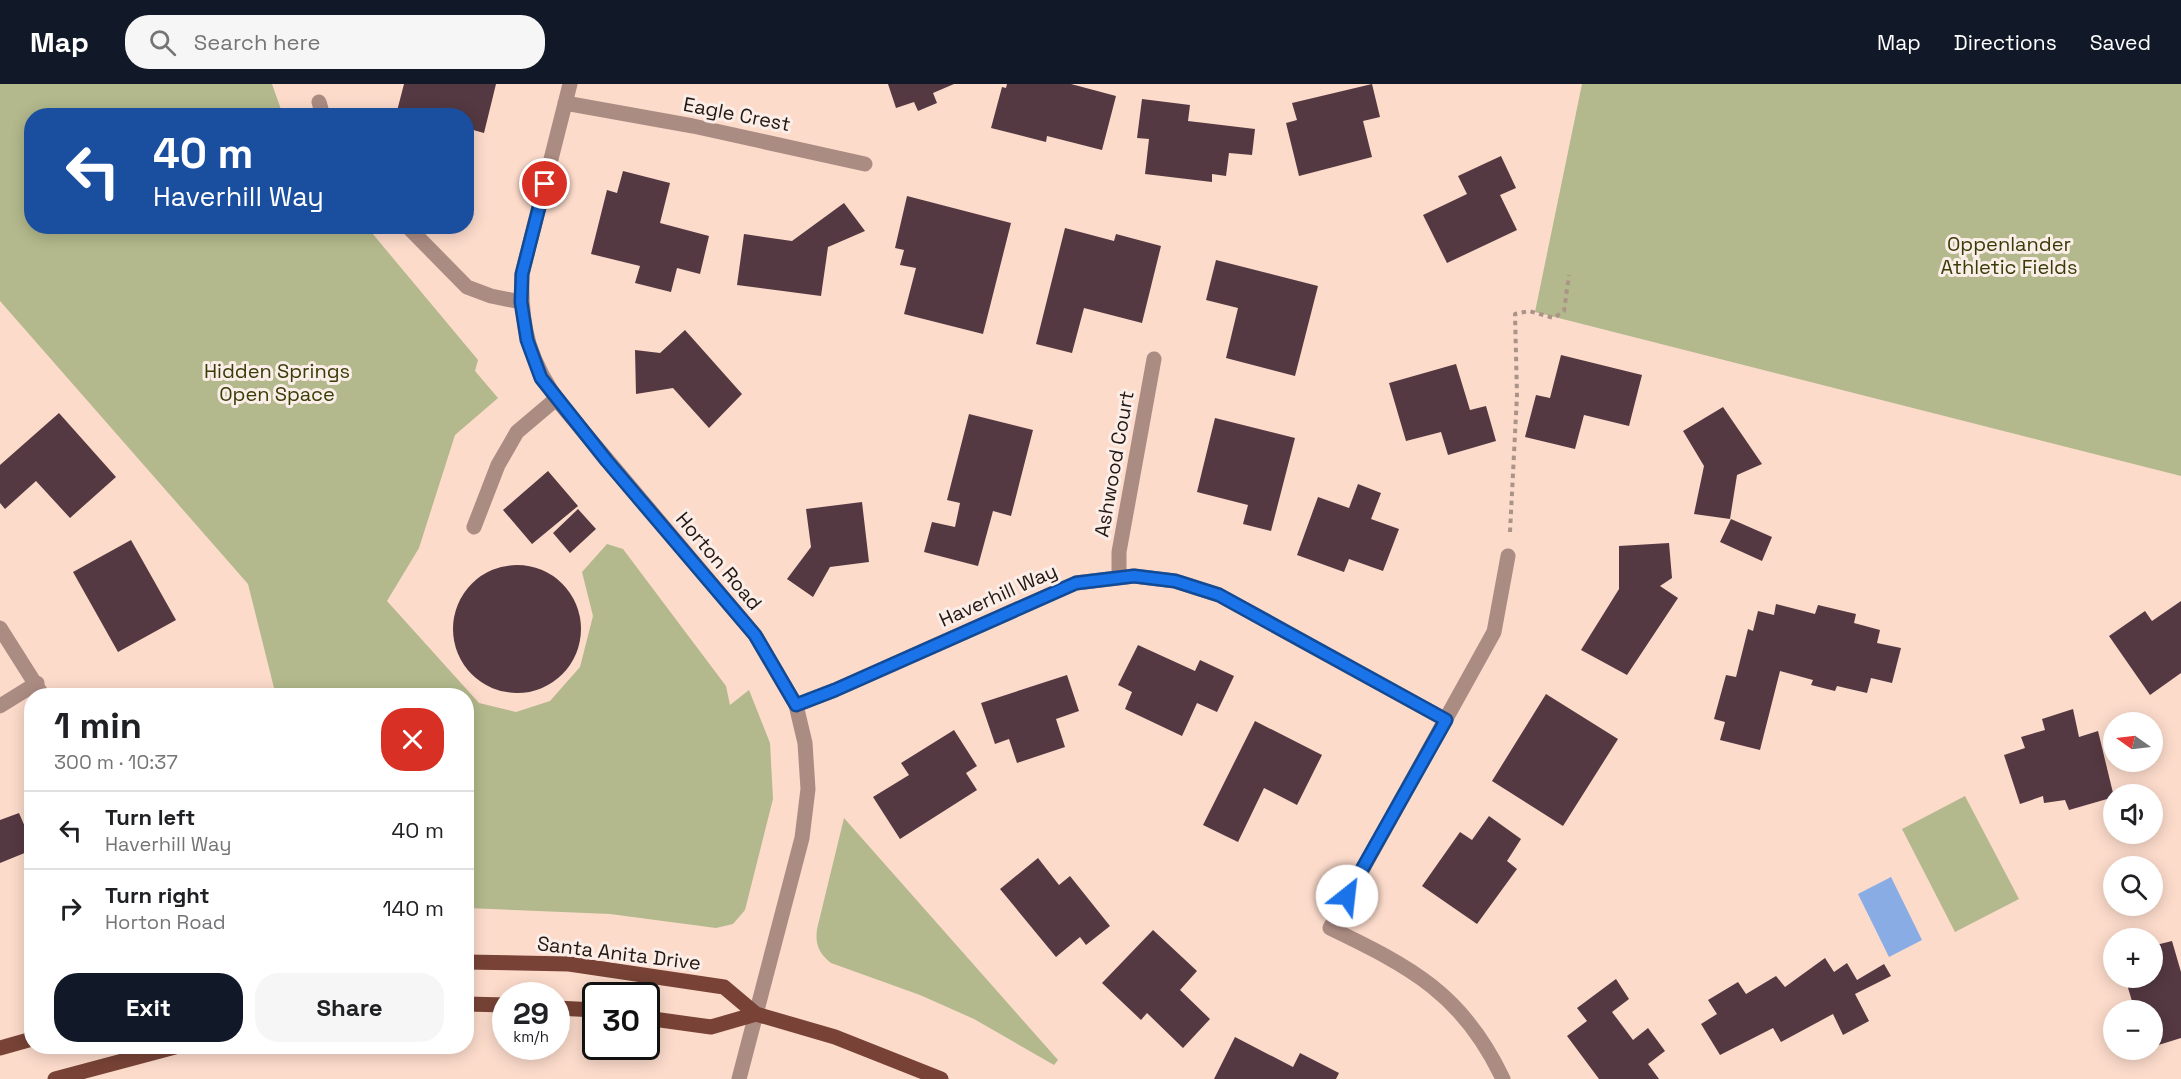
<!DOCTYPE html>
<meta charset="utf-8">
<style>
:root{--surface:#fff;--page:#f6f6f6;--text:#202124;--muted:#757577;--line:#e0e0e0;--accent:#111827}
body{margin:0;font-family:"Space Grotesk",sans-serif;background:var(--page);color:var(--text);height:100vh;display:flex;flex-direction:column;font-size:22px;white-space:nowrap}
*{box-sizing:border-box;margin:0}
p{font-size:20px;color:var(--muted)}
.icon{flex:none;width:33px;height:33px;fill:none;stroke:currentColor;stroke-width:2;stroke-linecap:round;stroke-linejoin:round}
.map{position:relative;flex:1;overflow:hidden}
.panel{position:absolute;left:24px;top:604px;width:450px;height:366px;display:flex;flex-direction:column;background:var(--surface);border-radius:24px;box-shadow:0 3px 15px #0003}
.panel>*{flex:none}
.banner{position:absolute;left:24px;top:24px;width:450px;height:126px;border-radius:24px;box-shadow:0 3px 15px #0003;background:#1a4fa0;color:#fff;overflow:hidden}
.needle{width:39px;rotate:284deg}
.tools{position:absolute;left:2103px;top:628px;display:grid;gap:12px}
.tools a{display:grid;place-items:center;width:60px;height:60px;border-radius:50%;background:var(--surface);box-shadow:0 3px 15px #0003;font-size:30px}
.speed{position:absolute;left:492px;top:898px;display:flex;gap:12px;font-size:30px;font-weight:700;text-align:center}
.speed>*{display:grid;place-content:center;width:78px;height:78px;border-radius:50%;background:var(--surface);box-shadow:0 3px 15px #0003;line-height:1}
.speed small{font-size:15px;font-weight:400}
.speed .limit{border:3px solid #111;border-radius:9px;background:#fff;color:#111}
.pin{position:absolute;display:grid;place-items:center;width:51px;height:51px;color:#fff;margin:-26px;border:3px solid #fff;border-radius:50%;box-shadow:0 2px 6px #0007}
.me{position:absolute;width:66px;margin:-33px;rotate:29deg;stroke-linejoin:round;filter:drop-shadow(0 0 4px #0008)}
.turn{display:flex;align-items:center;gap:21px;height:126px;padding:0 30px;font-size:27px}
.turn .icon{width:78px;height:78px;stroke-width:2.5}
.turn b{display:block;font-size:42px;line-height:51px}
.round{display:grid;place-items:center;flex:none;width:63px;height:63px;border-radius:24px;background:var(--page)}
.overview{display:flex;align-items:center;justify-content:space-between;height:102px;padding:0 30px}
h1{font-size:36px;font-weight:700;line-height:45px}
.button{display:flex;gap:12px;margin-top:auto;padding:12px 30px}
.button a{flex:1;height:69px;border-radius:24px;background:var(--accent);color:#fff;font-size:24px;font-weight:700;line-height:69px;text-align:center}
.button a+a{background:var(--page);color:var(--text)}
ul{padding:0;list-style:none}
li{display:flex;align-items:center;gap:18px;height:78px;padding:0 30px;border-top:2px solid var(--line)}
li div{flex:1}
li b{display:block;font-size:22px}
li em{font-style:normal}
header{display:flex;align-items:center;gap:36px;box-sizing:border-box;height:84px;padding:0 30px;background:var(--accent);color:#fff}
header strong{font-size:28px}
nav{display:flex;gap:33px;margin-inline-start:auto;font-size:21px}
.search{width:420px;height:54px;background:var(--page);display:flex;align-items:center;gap:15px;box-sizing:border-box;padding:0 21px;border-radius:24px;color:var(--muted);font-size:22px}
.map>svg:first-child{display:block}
.green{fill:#b3b98c}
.water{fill:#89ace5}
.building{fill:#553942}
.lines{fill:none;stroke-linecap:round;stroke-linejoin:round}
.path{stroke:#ac9387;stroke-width:4;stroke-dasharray:4.5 4.5;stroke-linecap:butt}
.minor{stroke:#ab8c83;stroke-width:15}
.major{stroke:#784336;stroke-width:15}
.route-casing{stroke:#114b97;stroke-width:15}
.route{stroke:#1a73e8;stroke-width:10}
.labels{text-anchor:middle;stroke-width:6;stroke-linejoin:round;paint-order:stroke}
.street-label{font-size:20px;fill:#231712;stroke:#fbede7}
.park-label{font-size:20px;fill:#383c06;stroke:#fbede7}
</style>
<header>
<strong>Map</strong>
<div class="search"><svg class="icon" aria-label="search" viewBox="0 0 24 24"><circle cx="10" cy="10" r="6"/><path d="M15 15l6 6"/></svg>Search here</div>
<nav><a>Map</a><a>Directions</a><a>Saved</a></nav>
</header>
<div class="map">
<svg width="2181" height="995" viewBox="0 0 2181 995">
<rect width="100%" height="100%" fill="#fcdbcb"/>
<path class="green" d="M 0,0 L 272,0 L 283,31 L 32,32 L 32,142 L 367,143 L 478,276 L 475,287 L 498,314 L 455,351 L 419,464 L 387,517 L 479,619 L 516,628 L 550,617 L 580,583 L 593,532 L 582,488 L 607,460 L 623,465 L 726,602 L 730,621 L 749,606 L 770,659 L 773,715 L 745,826 L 733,840 L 716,844 L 610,830 L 467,824 L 466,612 L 276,612 L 248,500 L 0,217 Z
M 1582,0 L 2181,0 L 2181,392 L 1535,228 Z
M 1965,712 L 2019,815 L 1955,848 L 1902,745 Z
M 844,734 L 1058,976 L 1054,981 L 974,935 L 920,911 L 831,879 C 819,869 815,861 817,845 Z"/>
<path class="water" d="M 1891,793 L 1922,856 L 1889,873 L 1858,810 Z"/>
<path class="building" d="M 404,0 L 496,0 L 484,49 L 466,44 L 466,32 L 415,32 L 397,27 Z
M 888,0 L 954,0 L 933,9 L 937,19 L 918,27 L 914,18 L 896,24 Z
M 1007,0 L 1071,0 L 1116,12 L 1102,66 L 1047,52 L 1046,58 L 991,44 L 1002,3 L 1006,4 Z
M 1372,0 L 1380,33 L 1363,37 L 1372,73 L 1299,92 L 1286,39 L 1297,36 L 1292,19 Z
M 1142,15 L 1190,21 L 1188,37 L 1255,45 L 1252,71 L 1229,69 L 1226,92 L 1212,90 L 1212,98 L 1145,90 L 1149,55 L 1137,54 Z
M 1501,72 L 1516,104 L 1500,111 L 1517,146 L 1447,179 L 1423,131 L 1467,110 L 1458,92 Z
M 623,87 L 670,99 L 660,139 L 709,152 L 700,190 L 677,184 L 671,208 L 635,199 L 640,182 L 591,170 L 607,106 L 617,109 Z
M 907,112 L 1011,139 L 983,250 L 904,230 L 916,184 L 900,181 L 904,166 L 895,164 Z
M 844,119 L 865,147 L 828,163 L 821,212 L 737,201 L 744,150 L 792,157 Z
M 1065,144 L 1114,157 L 1116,150 L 1161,162 L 1142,239 L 1084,224 L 1072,269 L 1036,260 Z
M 1216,176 L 1318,202 L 1295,292 L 1226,274 L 1238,224 L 1206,216 Z
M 685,246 L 742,310 L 709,344 L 673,304 L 636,310 L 635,266 L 660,269 Z
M 1561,271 L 1642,291 L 1629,342 L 1584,331 L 1575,365 L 1525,353 L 1536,311 L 1550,314 Z
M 1456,280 L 1470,326 L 1486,322 L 1496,357 L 1448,371 L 1441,348 L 1406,357 L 1389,299 Z
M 1723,323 L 1762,380 L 1737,391 L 1730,435 L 1694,430 L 1704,382 L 1683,347 Z
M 59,329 L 116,393 L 70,434 L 36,397 L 5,425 L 0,419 L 0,381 Z
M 969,330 L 1033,346 L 1011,432 L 993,427 L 978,482 L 924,468 L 932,438 L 955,443 L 960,419 L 947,416 Z
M 1215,334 L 1295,354 L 1271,447 L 1243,440 L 1248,421 L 1197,408 Z
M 548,387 L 578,422 L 532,460 L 503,426 Z
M 1358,400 L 1381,409 L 1371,435 L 1399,445 L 1383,487 L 1349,475 L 1344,488 L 1297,471 L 1318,413 L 1349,424 Z
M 862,418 L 869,478 L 830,483 L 813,513 L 787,495 L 811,463 L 806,425 Z
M 578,425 L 596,445 L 570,469 L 553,449 Z
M 1731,435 L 1772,453 L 1762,477 L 1720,458 Z
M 131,456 L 176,536 L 118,568 L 73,488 Z
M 1669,459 L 1672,494 L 1660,502 L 1678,514 L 1627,591 L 1581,566 L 1619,505 L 1619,462 Z
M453 545a64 64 0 1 1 128 0a64 64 0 1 1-128 0Z
M 2181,517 L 2181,589 L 2150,611 L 2109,552 L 2145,527 L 2152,537 Z
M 1776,520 L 1815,530 L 1818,521 L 1856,530 L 1854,539 L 1880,546 L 1877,559 L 1901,564 L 1892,599 L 1871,594 L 1867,609 L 1837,602 L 1835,607 L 1811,601 L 1813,596 L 1780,587 L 1760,666 L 1720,656 L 1725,638 L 1714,635 L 1726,591 L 1736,593 L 1748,545 L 1753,547 L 1758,527 L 1774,531 Z
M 1138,561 L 1195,587 L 1200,576 L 1234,592 L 1217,628 L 1197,619 L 1182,652 L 1125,625 L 1132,608 L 1118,601 Z
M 1067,591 L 1079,627 L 1056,635 L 1065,663 L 1017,679 L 1009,655 L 995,660 L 981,619 Z
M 1546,610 L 1618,655 L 1563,742 L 1492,697 Z
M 2073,625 L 2079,653 L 2098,647 L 2114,713 L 2069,726 L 2065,716 L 2044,719 L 2043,712 L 2020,720 L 2004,671 L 2025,664 L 2021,653 L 2045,646 L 2042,635 Z
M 1255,637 L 1322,671 L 1297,721 L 1264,704 L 1238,758 L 1203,741 Z
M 954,646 L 977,682 L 966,689 L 977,706 L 900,755 L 873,713 L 909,691 L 901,679 Z
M 19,729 L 32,759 L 32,766 L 0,779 L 0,736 Z
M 1489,732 L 1521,755 L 1507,777 L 1517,785 L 1477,840 L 1422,802 L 1460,748 L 1472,756 Z
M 1038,774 L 1059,801 L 1070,792 L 1110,842 L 1086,861 L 1080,853 L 1056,873 L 1000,805 Z
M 1153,846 L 1197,887 L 1180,906 L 1210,935 L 1183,964 L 1147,929 L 1141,936 L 1102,899 Z
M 2172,857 L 2181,888 L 2181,954 L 2152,963 L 2152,927 L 2135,927 L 2125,894 L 2152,894 L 2152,862 Z
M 1825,874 L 1834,888 L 1847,879 L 1857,896 L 1884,880 L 1891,892 L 1855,910 L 1869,937 L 1843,951 L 1833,930 L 1781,958 L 1773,944 L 1720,971 L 1701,940 L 1717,930 L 1708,916 L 1738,898 L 1746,910 L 1776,892 L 1785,903 Z
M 1616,895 L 1629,915 L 1612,928 L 1633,956 L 1648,944 L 1665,967 L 1648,980 L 1659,995 L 1599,995 L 1567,952 L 1587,937 L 1577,924 Z
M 1235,953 L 1293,983 L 1300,969 L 1339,989 L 1336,995 L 1214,995 Z"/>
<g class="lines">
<path class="path" d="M 1510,448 L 1517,311 L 1515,230 L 1529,227 L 1554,234 L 1564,227 L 1569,191"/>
<path class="minor" d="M 570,0 L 522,190 C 520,244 530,279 562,322 L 755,551 L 796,621 L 805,659 L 808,705 L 802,754 L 739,995
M 319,18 L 323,32
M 565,19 L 693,42 L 865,80
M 407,142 L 467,203 L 491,212 L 521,218
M 474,443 L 498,381 L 517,348 L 556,315
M 1119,493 L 1119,468 L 1154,275
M 0,544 L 43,612
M 796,621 L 835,606 L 1076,499 L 1134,492 L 1175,497 L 1219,511 L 1446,636
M 0,622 L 37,599
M 1503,995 C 1463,910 1411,883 1330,844 L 1494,548 L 1508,472"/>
<path class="major" d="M 466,878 L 569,880 L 724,903 L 756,930 L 835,953 L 941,995
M 466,920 L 506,921
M 556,924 L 596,926
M 646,934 L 711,943 L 756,930
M 0,964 L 32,955
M 55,995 L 175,963"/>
</g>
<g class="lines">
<g class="route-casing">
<path id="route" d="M 545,100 L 522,190 L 521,218 L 527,256 L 541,294 L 607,377 L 755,551 L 796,621 L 835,606 L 1076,499 L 1134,492 L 1175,497 L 1219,511 L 1446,636 L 1347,812"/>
</g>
<use href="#route" class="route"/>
</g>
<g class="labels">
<g class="street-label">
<text transform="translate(737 30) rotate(11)" y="7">Eagle Crest</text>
<text transform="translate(1114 380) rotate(-80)" y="7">Ashwood Court</text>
<text transform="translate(719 477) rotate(50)" y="7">Horton Road</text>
<text transform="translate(998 511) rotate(-24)" y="7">Haverhill Way</text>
<text transform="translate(619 869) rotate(7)" y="7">Santa Anita Drive</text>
</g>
<g class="park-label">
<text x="2009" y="167">Oppenlander<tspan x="2009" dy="23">Athletic Fields</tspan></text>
<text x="277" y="294">Hidden Springs<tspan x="277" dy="23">Open Space</tspan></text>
</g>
</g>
</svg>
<div class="tools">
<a><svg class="needle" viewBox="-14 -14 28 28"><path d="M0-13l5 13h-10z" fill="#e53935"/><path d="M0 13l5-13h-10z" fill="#757577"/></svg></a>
<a><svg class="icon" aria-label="sound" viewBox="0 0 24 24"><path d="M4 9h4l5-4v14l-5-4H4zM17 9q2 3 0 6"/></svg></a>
<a><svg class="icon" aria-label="search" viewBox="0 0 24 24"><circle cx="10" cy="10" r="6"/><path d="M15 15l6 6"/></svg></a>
<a>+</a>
<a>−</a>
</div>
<div class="speed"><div>29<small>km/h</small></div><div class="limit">30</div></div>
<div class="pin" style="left:545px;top:100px;background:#d93025"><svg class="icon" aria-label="arrive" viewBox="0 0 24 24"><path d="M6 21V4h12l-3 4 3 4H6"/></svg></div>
<svg class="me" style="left:1347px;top:812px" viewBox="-20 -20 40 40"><circle r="19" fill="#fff"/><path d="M0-13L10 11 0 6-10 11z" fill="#1a73e8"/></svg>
<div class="banner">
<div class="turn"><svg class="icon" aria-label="left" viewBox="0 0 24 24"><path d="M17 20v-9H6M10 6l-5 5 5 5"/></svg><div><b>40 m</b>Haverhill Way</div></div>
</div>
<section class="panel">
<div class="overview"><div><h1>1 min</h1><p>300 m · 10:37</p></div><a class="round" style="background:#d93025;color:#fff"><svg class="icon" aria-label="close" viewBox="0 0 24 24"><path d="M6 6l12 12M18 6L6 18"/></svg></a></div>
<ul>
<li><svg class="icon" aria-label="left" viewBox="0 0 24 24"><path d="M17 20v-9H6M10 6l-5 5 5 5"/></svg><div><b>Turn left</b><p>Haverhill Way</p></div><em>40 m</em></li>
<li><svg class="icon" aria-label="right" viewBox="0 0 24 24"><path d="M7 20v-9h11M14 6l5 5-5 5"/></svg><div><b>Turn right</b><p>Horton Road</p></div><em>140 m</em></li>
</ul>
<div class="button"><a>Exit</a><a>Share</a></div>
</section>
</div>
